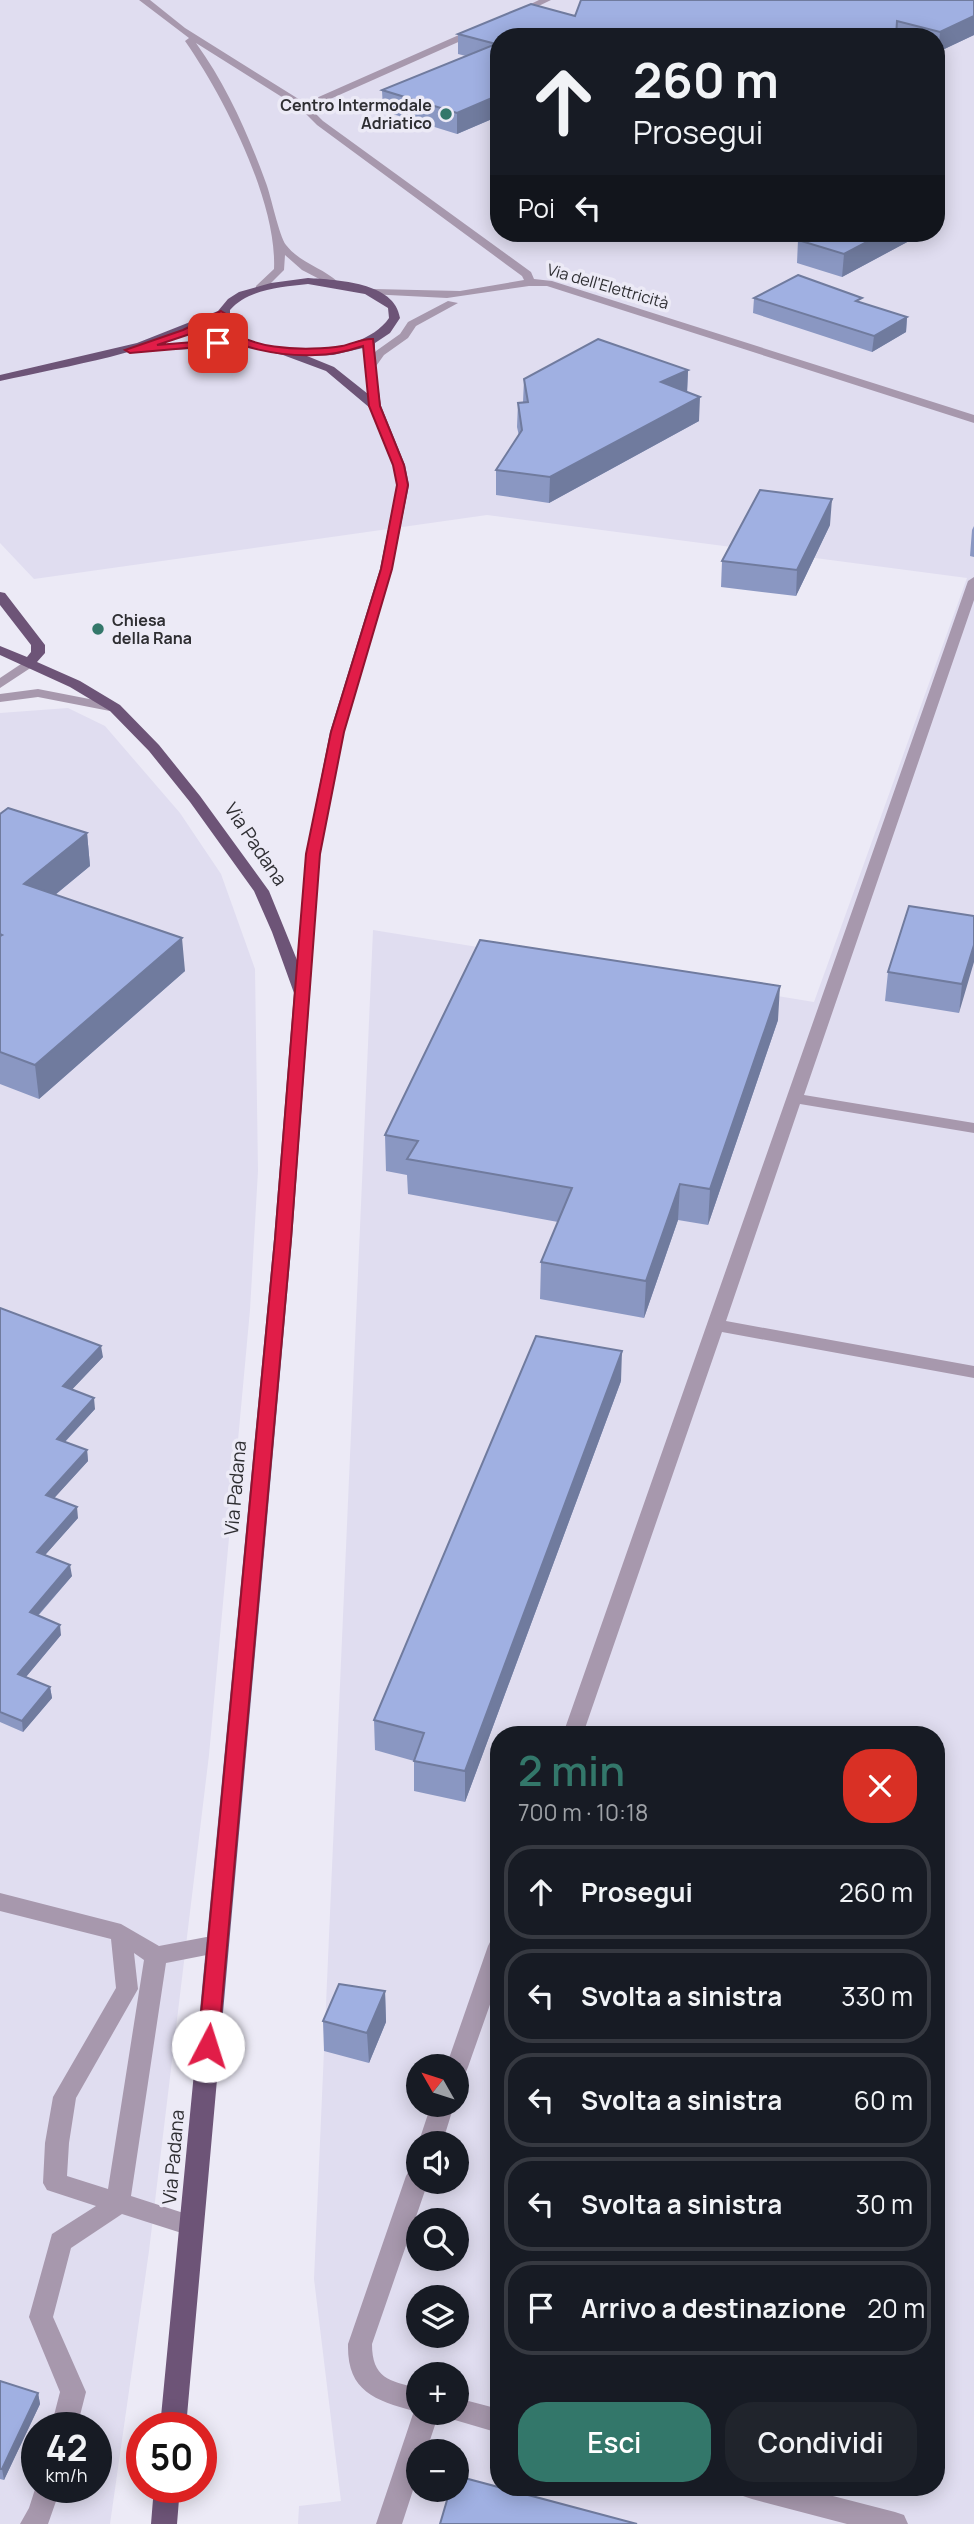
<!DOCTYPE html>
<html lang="it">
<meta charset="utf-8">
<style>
:root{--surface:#171b24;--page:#20242c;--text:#f1f3f6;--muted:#9ea1a6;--line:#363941;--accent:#33776a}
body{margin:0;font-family:Manrope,sans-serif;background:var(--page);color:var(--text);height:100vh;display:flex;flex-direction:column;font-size:26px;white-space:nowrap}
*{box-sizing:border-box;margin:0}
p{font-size:23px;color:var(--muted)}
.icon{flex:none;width:38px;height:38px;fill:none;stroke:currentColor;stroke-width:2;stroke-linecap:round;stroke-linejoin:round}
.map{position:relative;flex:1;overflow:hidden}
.sheet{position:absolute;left:490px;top:1726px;width:455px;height:770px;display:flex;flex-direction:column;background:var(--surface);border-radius:28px;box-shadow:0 4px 18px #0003}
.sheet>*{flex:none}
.guide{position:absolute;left:490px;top:28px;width:455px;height:214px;border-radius:28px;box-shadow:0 4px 18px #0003;background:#171b24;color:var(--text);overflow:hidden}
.needle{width:46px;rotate:309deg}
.buttons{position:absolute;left:406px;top:2054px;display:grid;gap:14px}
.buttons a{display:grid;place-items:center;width:63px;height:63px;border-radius:50%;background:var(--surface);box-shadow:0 4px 18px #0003;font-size:35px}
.speed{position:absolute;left:21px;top:2412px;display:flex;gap:14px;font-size:35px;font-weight:700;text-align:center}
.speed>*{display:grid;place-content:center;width:91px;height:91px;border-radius:50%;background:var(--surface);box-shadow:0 4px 18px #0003;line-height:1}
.speed small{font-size:18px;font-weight:400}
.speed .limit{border:10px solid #d22;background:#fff;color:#111}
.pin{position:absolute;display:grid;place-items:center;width:60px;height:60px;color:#fff;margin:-30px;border-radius:14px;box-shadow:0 4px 10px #0006}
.me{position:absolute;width:77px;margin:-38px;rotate:5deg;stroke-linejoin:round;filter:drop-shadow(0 0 5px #0008)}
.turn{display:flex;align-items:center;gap:24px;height:147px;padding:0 28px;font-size:32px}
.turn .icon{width:91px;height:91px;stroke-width:2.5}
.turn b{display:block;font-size:49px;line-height:60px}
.then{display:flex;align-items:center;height:66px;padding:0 28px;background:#0003;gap:14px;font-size:26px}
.round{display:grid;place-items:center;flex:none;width:74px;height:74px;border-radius:28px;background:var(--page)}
.summary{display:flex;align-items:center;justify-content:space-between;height:119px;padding:0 28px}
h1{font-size:42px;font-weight:600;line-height:52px;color:var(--accent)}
.button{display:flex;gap:14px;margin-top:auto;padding:14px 28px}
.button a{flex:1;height:80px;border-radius:28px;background:var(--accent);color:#fff;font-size:28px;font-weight:600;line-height:80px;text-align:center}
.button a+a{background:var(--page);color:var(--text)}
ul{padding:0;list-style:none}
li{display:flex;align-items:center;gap:21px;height:94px;margin:0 14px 10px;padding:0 14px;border:4px solid var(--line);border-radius:28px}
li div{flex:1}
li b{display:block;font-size:26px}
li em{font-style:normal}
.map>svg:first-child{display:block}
.built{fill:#e0ddf0;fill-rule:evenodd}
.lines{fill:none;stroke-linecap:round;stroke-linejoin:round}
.minor{fill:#a798ad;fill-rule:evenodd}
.major{fill:#6d5477;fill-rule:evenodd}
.wall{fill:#8a97c2}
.shaded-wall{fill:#707b9e}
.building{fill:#a0b0e2;stroke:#707b9e;stroke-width:2}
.route{fill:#e11d48;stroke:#92132f;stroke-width:2}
.poi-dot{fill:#33776a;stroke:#eceaf6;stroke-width:2.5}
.labels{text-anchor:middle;stroke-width:7;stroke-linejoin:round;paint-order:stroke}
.far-poi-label{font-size:16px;font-weight:bold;fill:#2e2e32;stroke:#eceaf6;text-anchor:end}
.far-street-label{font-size:16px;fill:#2e2e32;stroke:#eceaf6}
.street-label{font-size:19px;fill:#2e2e32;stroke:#eceaf6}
</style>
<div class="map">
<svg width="974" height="2524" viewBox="0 0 974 2524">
<rect width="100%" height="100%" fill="#eceaf6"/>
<path class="built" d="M 0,0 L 974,0 L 974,2524 L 298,2524 L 299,2506 L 341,2501 L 314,2279 L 373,930 L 814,1002 L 967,578 L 487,515 L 34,579 L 0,543 ZM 499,37 L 936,37 L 936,233 L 499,233 ZM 499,1734 L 936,1734 L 936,2487 L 499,2487 ZM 418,2067 L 457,2067 L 457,2105 L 418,2105 ZM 418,2144 L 457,2144 L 457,2182 L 418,2182 ZM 418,2221 L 457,2221 L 457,2259 L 418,2259 ZM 418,2298 L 457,2298 L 457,2336 L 418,2336 ZM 418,2375 L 457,2375 L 457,2413 L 418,2413 ZM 418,2452 L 457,2452 L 457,2490 L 418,2490 Z
M 68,708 L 105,726 L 180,813 L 221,874 L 255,969 L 258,1171 L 250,1310 L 209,1755 L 149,2251 L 110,2524 L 0,2524 L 0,713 ZM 37,2427 L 96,2427 L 96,2487 L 37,2487 Z"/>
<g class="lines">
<path class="minor" d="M 139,0 L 150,0 L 185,28 L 305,103 L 477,27 L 483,27 L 483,31 L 310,108 L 323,121 L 531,272 L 534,279 L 552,281 L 974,415 L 974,423 L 547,286 L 529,286 L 447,298 L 369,294 L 369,290 L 373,289 L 460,291 L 524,280 L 522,276 L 317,125 L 301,109 L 196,43 C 227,86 248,134 266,183 C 271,196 279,236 286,245 C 300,263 323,268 338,282 L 329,284 L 302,270 L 285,255 L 284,270 L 264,290 L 256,290 L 256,286 L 274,269 C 277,201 224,97 185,41 L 189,38 Z
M 539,0 L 551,0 L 518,16 L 510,14 Z
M 448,301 L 458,303 L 416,326 L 408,338 L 384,355 L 374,369 L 366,369 L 364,367 L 376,351 L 400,334 L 408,322 Z
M 974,577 L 974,600 L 804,1095 L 974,1123 L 974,1133 L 800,1104 L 726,1321 L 974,1366 L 974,1378 L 722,1332 L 583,1734 L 563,1734 L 968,581 Z
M 30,658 L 35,659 L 35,665 L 0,688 L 0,678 Z
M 38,689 L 115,704 L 122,708 L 115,712 L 38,697 L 0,702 L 0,694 Z
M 0,1893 L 121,1924 L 159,1946 L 217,1935 L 225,1938 L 228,1944 L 225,1950 L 217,1953 L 166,1963 L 131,2196 L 199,2218 L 203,2225 L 199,2232 L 191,2236 L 122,2214 L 71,2248 L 53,2317 L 86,2392 L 77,2427 L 51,2427 L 60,2392 L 29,2317 L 52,2234 L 96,2206 L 47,2190 L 43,2183 L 45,2143 L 53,2097 L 116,1988 L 111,1939 L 0,1911 ZM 134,1953 L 144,1960 L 108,2189 L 67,2176 L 69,2143 L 76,2098 L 138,1989 Z
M 499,1937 L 499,1979 L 468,2067 L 465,2074 L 457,2077 L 457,2067 L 446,2067 L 488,1946 L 491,1940 Z
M 431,2105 L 454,2105 L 442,2144 L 418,2144 Z
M 418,2166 L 418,2182 L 428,2182 L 372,2344 C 372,2378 389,2381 418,2388 L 418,2413 L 439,2413 L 426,2452 L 418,2452 L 418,2475 L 402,2524 L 376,2524 L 414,2411 C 374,2400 347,2391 348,2344 L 406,2176 L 410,2169 Z
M 457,2398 L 499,2409 L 499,2433 L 448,2418 L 446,2413 L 457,2413 Z
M 37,2483 L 37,2487 L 61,2487 L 48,2524 L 20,2524 L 29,2508 Z
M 739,2487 L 798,2487 L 895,2512 L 904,2515 L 908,2524 L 847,2524 L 752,2499 L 743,2496 Z"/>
<path class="major" d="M 308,278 C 337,280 395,282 400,318 L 390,333 L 375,343 L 375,364 L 381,406 L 405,465 L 409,485 L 392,569 L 344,732 L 320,854 L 292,1239 L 186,2427 L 160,2427 L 274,1239 L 294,993 L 272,932 L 254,891 L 190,802 L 149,751 L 110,711 L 70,687 L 0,655 L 0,646 L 27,657 L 31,652 L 31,645 L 0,605 L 0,592 L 5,593 L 45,645 L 45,653 L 37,662 L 80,681 L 120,705 L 159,745 L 200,796 L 269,891 L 297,960 L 306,854 L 330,732 L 380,569 L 397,485 L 393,465 L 370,408 L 326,371 L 283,355 L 247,347 L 165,350 L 159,347 L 165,344 L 232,340 L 221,332 L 216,320 C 148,353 73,365 0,381 L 0,375 L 137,343 L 218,311 L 228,299 L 239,292 L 271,283 ZM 308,284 L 365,294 L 388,308 L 389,318 C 362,358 263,361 230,327 L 230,310 C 248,289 281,287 308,284 ZM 363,348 L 368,394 L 334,367 L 307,356 L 333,355 Z
M 154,2487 L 180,2487 L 177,2524 L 151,2524 Z"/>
</g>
<path class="wall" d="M 974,0 L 974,35 L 938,52 L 936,52 L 936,37 L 499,37 L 499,116 L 457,134 L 383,111 L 382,90 L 466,56 L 458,54 L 458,34 L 575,16 Z
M 924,233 L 842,277 L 797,263 L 798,240 Z
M 754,298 L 862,303 L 907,317 L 906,332 L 872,352 L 753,313 Z
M 688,370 L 687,392 L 699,421 L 549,503 L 496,495 L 496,470 L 519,436 L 517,427 L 518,403 L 523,402 L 524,379 Z
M 830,525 L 796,596 L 721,587 L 722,561 Z
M 974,526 L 974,557 L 970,556 L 972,530 Z
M 0,814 L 87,833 L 90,866 L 55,895 L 185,971 L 39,1099 L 0,1084 Z
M 974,916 L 959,1013 L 885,1001 L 888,972 Z
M 778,1020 L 708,1225 L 678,1220 L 644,1318 L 540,1299 L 541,1262 L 558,1222 L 408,1194 L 407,1175 L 386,1171 L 385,1135 Z
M 0,1308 L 103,1357 L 72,1389 L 95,1409 L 65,1442 L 87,1450 L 88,1461 L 54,1498 L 78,1518 L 45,1555 L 72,1576 L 38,1616 L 61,1635 L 26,1677 L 50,1687 L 52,1698 L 23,1732 L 0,1722 Z
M 621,1381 L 465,1802 L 414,1791 L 414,1761 L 375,1750 L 374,1720 Z
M 385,1991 L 386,2022 L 369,2063 L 324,2051 L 323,2021 Z
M 0,2381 L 38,2393 L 40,2404 L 4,2480 L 0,2479 Z"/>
<path class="shaded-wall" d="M 974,16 L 974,35 L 938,52 L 940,32 Z
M 499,95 L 499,116 L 457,134 L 457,113 Z
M 884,233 L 924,233 L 842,277 L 844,254 Z
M 907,317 L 906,332 L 872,352 L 874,336 Z
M 688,370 L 687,394 L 661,382 Z
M 700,397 L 699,421 L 549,503 L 550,477 Z
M 832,499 L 830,525 L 796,596 L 797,570 Z
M 87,833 L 90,866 L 28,917 L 24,884 Z
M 182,938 L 185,971 L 39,1099 L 35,1065 Z
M 974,945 L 974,962 L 959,1013 L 962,984 Z
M 780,986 L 778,1020 L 708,1225 L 710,1189 Z
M 680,1184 L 678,1220 L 644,1318 L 646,1281 Z
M 101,1346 L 103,1357 L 65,1397 L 63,1386 Z
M 622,1351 L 621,1381 L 465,1802 L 465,1771 Z
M 94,1398 L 95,1409 L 58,1449 L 57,1439 Z
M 87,1450 L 88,1461 L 47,1506 L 46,1495 Z
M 77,1507 L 78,1518 L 38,1563 L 37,1552 Z
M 70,1565 L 72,1576 L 31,1623 L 30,1612 Z
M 60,1625 L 61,1635 L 20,1684 L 18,1674 Z
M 50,1687 L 52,1698 L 23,1732 L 22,1721 Z
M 385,1991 L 386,2022 L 369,2063 L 367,2033 Z
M 38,2393 L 40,2404 L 4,2480 L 2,2469 Z"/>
<path class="building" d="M 581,0 L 974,0 L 974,16 L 940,32 L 897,21 L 896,37 L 499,37 L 499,95 L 457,113 L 382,90 L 496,44 L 458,34 L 531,4 L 575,16 Z
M 812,233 L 884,233 L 844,254 L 798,240 Z
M 798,275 L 862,298 L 856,301 L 907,317 L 874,336 L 754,298 Z
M 598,339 L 688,370 L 661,382 L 700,397 L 550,477 L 496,470 L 522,430 L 518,403 L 528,402 L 524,379 Z
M 760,490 L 832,499 L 797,570 L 722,561 Z
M 8,808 L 87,833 L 24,884 L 182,938 L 35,1065 L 0,1052 L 0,936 L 2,935 L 0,934 L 0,814 Z
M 909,906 L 974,916 L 974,945 L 962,984 L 888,972 Z
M 480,940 L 780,986 L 710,1189 L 680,1184 L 646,1281 L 541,1262 L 572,1188 L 407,1159 L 418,1141 L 385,1135 Z
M 0,1308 L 101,1346 L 63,1386 L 94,1398 L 57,1439 L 87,1450 L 46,1495 L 77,1507 L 37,1552 L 70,1565 L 30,1612 L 60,1625 L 18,1674 L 50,1687 L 22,1721 L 0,1712 Z
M 536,1336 L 622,1351 L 465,1771 L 414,1761 L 424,1733 L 374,1720 Z
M 339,1984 L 385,1991 L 367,2033 L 323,2021 Z
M 0,2381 L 38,2393 L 2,2469 L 0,2469 Z
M 457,2476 L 637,2524 L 440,2524 L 450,2490 L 457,2490 Z"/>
<path class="route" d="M 221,311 L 226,314 C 228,353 314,351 342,346 C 352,344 363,338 373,339 L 380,406 L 404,465 L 408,485 L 392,569 L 344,732 L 320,854 L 291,1239 L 218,2046 L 215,2052 L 208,2055 L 201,2052 L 198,2046 L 275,1239 L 306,854 L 331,732 L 381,569 L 397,485 L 393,465 L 369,406 L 363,346 C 348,351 331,355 315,355 C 291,356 221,351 217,321 L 190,334 L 157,345 L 218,340 L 221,341 L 221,345 L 130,353 L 125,350 L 183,330 Z"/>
<g class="poi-dot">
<circle cx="446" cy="114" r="7"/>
<circle cx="98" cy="629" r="7"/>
</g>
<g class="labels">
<g class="far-poi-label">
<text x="432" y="111">Centro Intermodale<tspan x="432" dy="18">Adriatico</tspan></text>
<text x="112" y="626" text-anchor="start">Chiesa<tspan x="112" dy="18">della Rana</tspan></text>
</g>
<g class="far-street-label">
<text transform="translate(608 286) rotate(16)" y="6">Via dell'Elettricità</text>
</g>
<g class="street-label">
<text transform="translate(256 844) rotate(56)" y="7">Via Padana</text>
<text transform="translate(235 1488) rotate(-85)" y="7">Via Padana</text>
<text transform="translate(173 2157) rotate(-85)" y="7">Via Padana</text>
</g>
</g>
</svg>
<div class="buttons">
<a><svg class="needle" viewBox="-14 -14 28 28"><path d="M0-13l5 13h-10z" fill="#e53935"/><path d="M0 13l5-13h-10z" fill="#9ea1a6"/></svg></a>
<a><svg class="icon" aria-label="sound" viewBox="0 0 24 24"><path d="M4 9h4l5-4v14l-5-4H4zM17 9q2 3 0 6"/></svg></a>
<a><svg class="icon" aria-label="search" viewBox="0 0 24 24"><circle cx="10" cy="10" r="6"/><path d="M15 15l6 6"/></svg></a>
<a><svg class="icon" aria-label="layers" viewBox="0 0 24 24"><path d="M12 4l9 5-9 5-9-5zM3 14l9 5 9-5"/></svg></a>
<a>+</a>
<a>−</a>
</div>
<div class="speed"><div>42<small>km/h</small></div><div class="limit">50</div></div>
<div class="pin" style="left:218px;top:343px;background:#d93025"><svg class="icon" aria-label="arrive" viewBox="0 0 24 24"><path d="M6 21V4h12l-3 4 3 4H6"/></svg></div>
<svg class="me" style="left:208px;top:2046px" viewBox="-20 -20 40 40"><circle r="19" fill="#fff"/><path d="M0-13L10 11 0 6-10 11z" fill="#e11d48"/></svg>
<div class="guide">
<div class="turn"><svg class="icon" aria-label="ahead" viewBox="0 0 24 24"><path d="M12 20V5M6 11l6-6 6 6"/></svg><div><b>260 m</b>Prosegui</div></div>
<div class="then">Poi<svg class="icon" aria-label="left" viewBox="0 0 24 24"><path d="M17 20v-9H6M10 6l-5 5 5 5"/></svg></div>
</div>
<section class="sheet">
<div class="summary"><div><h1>2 min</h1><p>700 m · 10:18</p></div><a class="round" style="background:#d93025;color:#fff"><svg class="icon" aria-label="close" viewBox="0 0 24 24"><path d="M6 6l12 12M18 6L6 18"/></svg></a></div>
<ul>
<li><svg class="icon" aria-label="ahead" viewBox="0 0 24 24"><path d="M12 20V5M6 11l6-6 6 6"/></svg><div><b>Prosegui</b></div><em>260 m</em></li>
<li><svg class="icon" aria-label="left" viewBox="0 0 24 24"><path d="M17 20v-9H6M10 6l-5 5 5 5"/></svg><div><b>Svolta a sinistra</b></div><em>330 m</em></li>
<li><svg class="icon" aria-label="left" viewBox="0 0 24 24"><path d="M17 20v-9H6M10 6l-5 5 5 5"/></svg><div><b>Svolta a sinistra</b></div><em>60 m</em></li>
<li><svg class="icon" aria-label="left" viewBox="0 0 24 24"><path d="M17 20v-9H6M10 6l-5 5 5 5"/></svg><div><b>Svolta a sinistra</b></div><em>30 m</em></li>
<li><svg class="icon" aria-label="arrive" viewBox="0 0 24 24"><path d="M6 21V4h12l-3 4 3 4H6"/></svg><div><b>Arrivo a destinazione</b></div><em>20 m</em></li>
</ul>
<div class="button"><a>Esci</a><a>Condividi</a></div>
</section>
</div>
